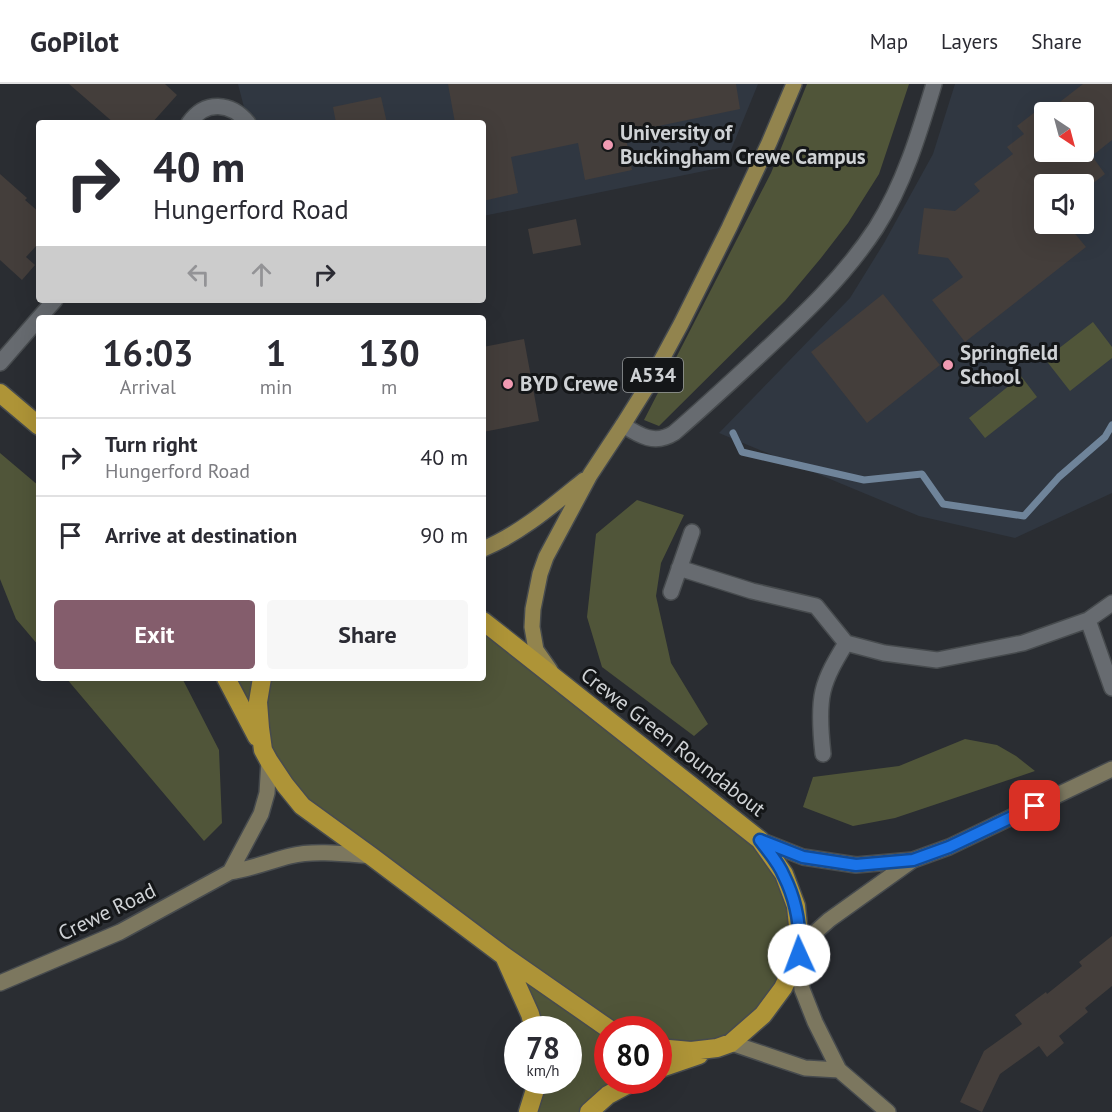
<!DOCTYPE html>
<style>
:root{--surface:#fff;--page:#f7f7f7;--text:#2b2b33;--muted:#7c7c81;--line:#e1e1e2;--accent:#845d6c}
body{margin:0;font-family:"PT Sans",sans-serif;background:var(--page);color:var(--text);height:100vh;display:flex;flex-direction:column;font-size:22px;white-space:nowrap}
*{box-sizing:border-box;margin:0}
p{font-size:20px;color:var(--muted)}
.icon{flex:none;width:33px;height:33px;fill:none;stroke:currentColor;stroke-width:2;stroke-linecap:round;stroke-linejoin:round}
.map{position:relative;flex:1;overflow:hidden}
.sheet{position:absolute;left:36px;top:231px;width:450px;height:366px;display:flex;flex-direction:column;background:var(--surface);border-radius:6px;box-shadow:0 6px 24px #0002}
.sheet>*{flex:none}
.guide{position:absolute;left:36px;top:36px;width:450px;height:183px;border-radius:6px;box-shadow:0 6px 24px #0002;background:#fff;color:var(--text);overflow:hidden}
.needle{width:39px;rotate:144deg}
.fabs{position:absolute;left:1034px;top:18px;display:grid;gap:12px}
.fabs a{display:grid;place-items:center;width:60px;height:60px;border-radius:6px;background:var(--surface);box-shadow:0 6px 24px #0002;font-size:30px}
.speed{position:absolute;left:504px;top:932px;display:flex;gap:12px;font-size:30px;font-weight:700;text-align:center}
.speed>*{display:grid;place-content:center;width:78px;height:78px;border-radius:50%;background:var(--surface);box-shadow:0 6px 24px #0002;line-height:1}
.speed small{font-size:15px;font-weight:400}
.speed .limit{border:9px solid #d22;background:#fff;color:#111}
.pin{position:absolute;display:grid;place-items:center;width:51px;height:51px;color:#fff;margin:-26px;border-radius:12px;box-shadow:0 3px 9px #0006}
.me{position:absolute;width:66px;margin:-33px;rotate:358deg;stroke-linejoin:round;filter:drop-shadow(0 0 4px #0008)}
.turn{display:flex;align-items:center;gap:21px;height:126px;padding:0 18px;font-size:27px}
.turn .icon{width:78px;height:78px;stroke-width:2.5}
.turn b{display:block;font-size:42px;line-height:51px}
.lanes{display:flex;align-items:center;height:57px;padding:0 18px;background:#0003;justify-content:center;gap:30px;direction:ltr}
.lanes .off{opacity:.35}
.eta{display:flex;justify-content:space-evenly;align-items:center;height:102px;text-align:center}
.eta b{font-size:36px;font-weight:800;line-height:42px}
.button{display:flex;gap:12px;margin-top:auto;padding:12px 18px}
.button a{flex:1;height:69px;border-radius:6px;background:var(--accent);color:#fff;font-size:24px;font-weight:800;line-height:69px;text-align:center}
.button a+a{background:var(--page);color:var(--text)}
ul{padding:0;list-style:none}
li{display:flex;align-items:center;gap:18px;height:78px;padding:0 18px;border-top:2px solid var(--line)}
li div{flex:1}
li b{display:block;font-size:22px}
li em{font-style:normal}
header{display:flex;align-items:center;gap:36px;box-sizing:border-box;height:84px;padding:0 30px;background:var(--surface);border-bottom:2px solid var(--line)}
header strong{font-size:28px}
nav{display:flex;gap:33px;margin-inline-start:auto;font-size:21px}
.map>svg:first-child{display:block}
.built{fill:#303741;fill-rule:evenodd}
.green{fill:#505539}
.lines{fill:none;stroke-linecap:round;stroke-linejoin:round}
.stream{stroke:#6f849a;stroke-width:7}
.building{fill:#443e3b}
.street-casing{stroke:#474b4e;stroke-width:18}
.secondary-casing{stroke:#474b4e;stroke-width:18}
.primary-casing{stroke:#474b4e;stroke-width:18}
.highway-casing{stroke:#474b4e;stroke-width:21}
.street{stroke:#676b70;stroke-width:15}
.secondary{stroke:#7c775f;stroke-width:15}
.primary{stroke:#92844e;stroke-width:15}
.highway{stroke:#ae9437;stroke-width:18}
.route-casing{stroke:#114b97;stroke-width:15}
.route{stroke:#1a73e8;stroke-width:10}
.poi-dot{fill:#f19ab2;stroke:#141618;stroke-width:2}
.labels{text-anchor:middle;stroke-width:6;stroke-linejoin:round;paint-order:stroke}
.shield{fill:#141618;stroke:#979a9c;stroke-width:1.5}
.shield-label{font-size:20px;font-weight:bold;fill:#cfd2d5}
.poi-label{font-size:21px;font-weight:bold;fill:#cfd2d5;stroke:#141618;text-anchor:start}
.street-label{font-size:21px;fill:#cfd2d5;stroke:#141618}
</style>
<header>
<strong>GoPilot</strong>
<nav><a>Map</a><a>Layers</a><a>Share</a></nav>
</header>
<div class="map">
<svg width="1112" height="1028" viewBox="0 0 1112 1028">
<rect width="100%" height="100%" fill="#2a2d32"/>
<path class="built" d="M 238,0 L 758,0 L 724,83 L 483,132 L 483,39 L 248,39 Z
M 955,0 L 1112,0 L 1112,409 L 1015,454 L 919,432 L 719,349 L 850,214 L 884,159 L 933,70 ZM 1044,28 L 1083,28 L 1083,68 L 1044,68 ZM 1044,100 L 1083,100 L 1083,140 L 1044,140 Z"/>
<path class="green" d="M 807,0 L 909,0 L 879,90 L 848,139 L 821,174 L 785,217 L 659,342 L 644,336 L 771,89 Z
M 1093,238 L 1112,263 L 1112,274 L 1070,307 L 1045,275 Z
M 1021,292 L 1037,313 L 985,354 L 969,334 Z
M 0,369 L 39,402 L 39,562 L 16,535 L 0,495 Z
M 637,416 L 684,431 L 661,479 L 656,512 L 671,579 L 708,640 L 694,652 L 602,583 L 587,533 L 596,450 Z
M 483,535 L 760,756 L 784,790 L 799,871 L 731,959 L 659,985 L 658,945 L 608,945 L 608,996 L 636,996 L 589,1028 L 528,1028 L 538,996 L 568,996 L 568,945 L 534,945 L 504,872 L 302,722 L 226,594 L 483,594 Z
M 66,594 L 182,594 L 219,666 L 222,739 L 204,757 Z
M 965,655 L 997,661 L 1016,672 L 1035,687 L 895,734 L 853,742 L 803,723 L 813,693 L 899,682 Z"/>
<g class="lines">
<path class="stream" d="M 733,349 L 742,368 L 864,396 L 922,390 L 943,420 L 1024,432 L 1059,393 L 1105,353 L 1112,341"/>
</g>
<path class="building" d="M 69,0 L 165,0 L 177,11 L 152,39 L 114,39 Z
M 448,0 L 736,0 L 740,25 L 625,49 L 632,86 L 585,96 L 578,59 L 511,73 L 518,109 L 483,117 L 483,39 L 455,39 Z
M 1083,0 L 1112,0 L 1112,56 L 1092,72 L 1105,90 L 1092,100 L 1044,100 L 1044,140 L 1067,140 L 1086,163 L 965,258 L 932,216 L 963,193 L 948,174 L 918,170 L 924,124 L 955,127 L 980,107 L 974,100 L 1013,70 L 1007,63 L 1024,50 L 1017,42 L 1044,21 L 1044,68 L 1083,68 L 1083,28 L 1047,28 Z
M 381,13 L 387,39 L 336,39 L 333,23 Z
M 0,90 L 27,114 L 25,116 L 39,128 L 39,159 L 26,173 L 35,181 L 22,196 L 0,176 Z
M 576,135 L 581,161 L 533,170 L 528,145 Z
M 883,210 L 940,281 L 867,339 L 811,268 Z
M 524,255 L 539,337 L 483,348 L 483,263 Z
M 1112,852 L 1112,902 L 1085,924 L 1088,928 L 1059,952 L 1064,959 L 1047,973 L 1039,962 L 1000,990 L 982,1028 L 960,1018 L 984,967 L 1022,940 L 1015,931 L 1046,908 L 1047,910 L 1082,882 L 1079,878 Z"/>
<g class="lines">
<g class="street-casing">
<path id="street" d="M 189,39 C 205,16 231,18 248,39
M 39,234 L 55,216
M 0,279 L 39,234
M 623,341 C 640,352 655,361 674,349 C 703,324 731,298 759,272 C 802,232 844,193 876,144 C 904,100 919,50 934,0
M 679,484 L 752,507 L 816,522 L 846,559 L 884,569 L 937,576 L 1023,559 L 1088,536 L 1112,519
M 671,508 L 692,448
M 1088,536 L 1112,604
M 823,670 C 821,652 819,624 823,607 C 827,590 837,574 846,559"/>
</g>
<g class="secondary-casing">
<path id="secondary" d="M 760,756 L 803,773 L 856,781 L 913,776
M 230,788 L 261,730 L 267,709 L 269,677
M 800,862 L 829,836 L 913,776 L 949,763 L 1112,685
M 799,871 L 802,905 L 815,938 L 839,986 L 888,1028
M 0,899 L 120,848 L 230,788 C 251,785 270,777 290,772 C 314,766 346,770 371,772
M 731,959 L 805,984 L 839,986"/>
</g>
<g class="primary-casing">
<path id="primary" d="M 483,465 C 521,449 552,422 584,396
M 550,586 L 536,566 L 532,543 L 533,525 L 540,490 L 546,473 L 590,391 L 623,341 L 648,301 L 681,240 L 729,144 L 769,59 L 794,0"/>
</g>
<g class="highway-casing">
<path id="highway" d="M 0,309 L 39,342
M 483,537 L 760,756 L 784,790 L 796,822 L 800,862 L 799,871 L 783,904 L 763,931 L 731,959 L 717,964 L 691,967 L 658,964
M 226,594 L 257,653
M 262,594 L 258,618 L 260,644 L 263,666 L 269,677 L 285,701 L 302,722 L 371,772 L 504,872 L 609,945
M 504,872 L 530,930 L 534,945
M 658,985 L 699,971
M 528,1028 L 538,996
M 589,1028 L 608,1011 L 636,996"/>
</g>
<use href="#street" class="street"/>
<use href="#secondary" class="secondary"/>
<use href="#primary" class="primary"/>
<use href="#highway" class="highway"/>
</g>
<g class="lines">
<g class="route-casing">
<path id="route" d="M 799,871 C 801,844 796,816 784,792 C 779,779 768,767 760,756 L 803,773 L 856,781 L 913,776 L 949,763 L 1035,722"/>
</g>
<use href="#route" class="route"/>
</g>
<g class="poi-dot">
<circle cx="608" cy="61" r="6"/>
<circle cx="948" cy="281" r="6"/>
<circle cx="508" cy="300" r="6"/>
</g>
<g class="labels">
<rect class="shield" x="623" y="274" width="60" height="34" rx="4.5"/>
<g class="shield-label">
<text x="653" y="298">A534</text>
</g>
<g class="poi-label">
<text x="620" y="56">University of<tspan x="620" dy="24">Buckingham Crewe Campus</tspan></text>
<text x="960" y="276">Springfield<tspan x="960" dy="24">School</tspan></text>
<text x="520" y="307">BYD Crewe</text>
</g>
<g class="street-label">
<text transform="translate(673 658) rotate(38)" y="7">Crewe Green Roundabout</text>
<text transform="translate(107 828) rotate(-26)" y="7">Crewe Road</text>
</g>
</g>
</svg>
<div class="fabs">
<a><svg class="needle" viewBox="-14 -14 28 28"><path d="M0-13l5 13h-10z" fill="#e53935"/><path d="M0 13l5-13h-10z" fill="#7c7c81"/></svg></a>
<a><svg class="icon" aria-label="sound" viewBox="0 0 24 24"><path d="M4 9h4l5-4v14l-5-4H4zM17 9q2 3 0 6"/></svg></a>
</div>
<div class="speed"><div>78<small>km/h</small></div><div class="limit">80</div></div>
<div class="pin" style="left:1035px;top:722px;background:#d93025"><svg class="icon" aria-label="arrive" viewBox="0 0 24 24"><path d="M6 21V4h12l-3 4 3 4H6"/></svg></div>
<svg class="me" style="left:799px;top:871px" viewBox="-20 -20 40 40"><circle r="19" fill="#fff"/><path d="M0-13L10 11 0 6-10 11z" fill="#1a73e8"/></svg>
<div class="guide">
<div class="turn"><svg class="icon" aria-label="right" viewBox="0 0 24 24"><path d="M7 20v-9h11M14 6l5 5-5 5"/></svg><div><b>40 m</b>Hungerford Road</div></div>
<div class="lanes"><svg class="icon off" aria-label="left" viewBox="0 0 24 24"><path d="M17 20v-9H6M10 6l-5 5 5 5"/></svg><svg class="icon off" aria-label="ahead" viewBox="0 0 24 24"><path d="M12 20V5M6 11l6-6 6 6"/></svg><svg class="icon" aria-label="right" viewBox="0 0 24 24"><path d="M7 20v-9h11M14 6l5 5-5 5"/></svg></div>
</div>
<section class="sheet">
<div class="eta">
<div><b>16:03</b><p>Arrival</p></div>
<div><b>1</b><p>min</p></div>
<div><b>130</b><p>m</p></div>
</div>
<ul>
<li><svg class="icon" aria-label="right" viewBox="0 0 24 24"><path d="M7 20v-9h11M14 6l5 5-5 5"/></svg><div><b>Turn right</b><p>Hungerford Road</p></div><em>40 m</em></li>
<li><svg class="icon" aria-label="arrive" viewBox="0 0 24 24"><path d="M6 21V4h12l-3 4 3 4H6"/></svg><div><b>Arrive at destination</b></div><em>90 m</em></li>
</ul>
<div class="button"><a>Exit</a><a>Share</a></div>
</section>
</div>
